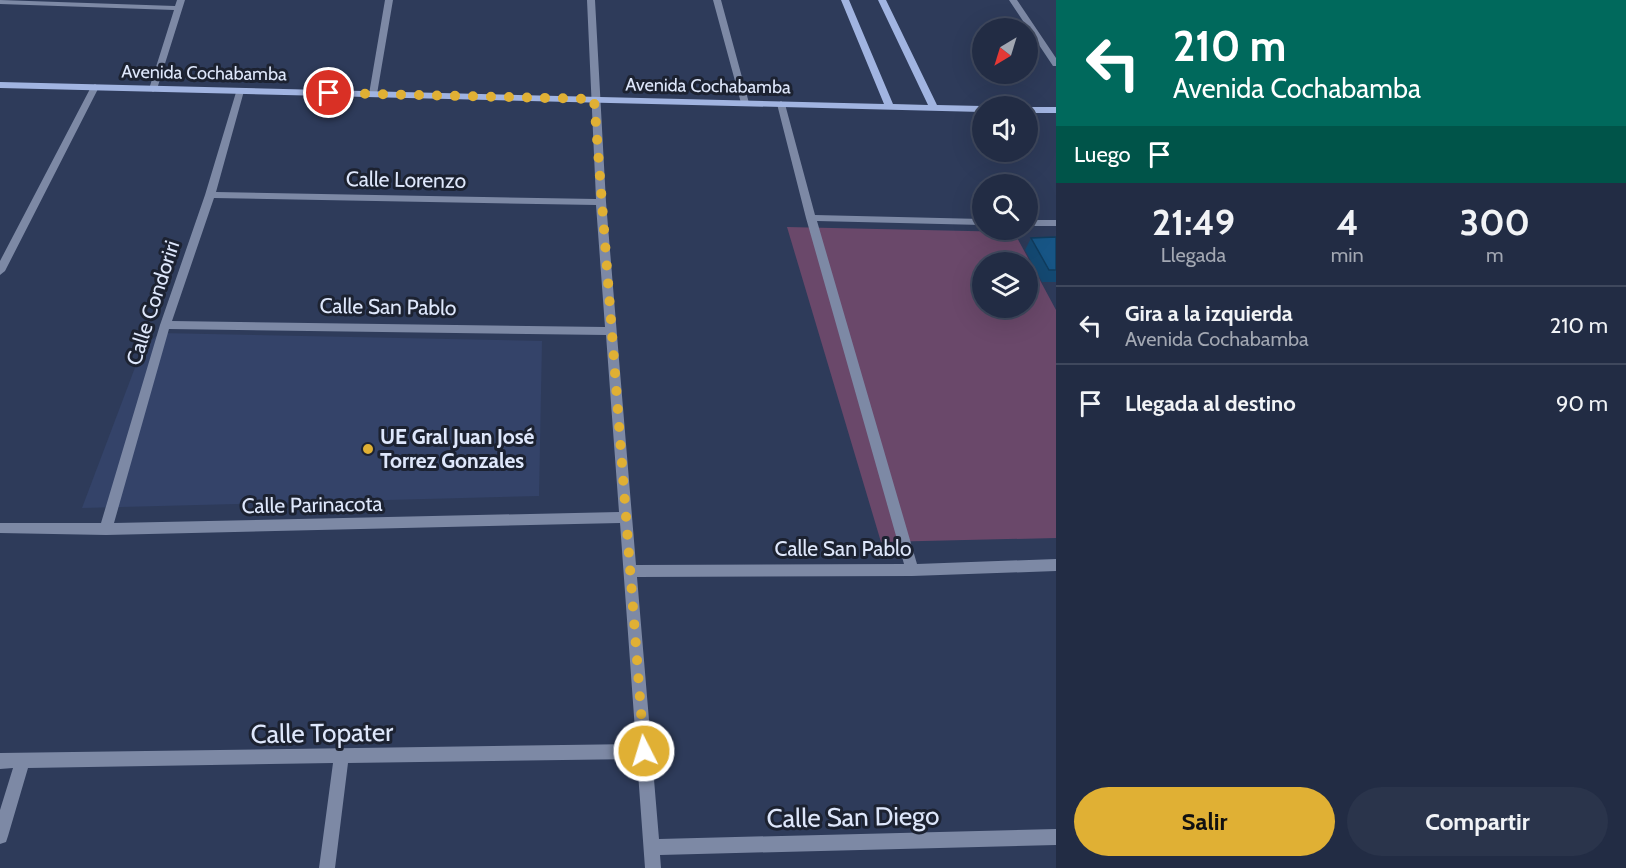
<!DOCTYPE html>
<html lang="es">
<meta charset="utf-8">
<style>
:root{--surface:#222c44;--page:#2a344b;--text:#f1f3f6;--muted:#a2a7b2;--line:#3f485d;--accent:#e0b034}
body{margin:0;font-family:Cabin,sans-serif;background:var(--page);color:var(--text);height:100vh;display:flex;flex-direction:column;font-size:22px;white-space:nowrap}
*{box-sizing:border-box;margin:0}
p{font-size:20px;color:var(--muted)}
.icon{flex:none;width:33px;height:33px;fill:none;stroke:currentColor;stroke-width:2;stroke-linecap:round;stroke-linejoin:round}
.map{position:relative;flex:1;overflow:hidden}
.drawer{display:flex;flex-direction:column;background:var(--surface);width:570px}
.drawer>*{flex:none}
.top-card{background:#00695c;color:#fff;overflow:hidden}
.needle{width:39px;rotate:218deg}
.tools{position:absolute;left:972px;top:18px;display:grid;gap:12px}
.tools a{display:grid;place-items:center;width:66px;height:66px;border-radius:50%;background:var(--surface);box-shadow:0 6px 24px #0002,0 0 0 2px var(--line);font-size:30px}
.pin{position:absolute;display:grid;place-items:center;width:51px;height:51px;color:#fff;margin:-26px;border:3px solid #fff;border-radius:50%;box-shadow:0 2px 6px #0007}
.me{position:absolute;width:66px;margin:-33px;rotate:355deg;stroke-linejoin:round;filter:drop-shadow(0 0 4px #0008)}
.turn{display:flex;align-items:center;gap:21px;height:126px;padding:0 18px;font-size:27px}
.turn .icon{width:78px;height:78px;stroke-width:2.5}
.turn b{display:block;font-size:42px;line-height:51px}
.then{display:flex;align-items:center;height:57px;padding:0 18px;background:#0003;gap:12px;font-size:22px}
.eta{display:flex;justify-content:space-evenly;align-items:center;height:102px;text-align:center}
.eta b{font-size:36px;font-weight:700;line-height:42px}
.action{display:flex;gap:12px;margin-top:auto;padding:12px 18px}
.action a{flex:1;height:69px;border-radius:36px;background:var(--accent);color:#111;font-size:24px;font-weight:700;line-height:69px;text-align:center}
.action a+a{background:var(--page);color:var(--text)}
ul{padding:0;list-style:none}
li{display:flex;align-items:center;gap:18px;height:78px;padding:0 18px;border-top:2px solid var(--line)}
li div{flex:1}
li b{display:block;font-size:22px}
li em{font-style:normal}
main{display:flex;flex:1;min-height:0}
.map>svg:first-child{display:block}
.built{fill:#344369}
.green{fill:#6a486a;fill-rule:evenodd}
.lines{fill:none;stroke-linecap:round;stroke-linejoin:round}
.street{fill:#7d89a5;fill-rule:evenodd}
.secondary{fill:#a1b4e1;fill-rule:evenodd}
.wall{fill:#144972}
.building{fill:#175585;stroke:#103c5d;stroke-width:1.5}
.route{stroke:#e0b034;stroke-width:10;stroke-dasharray:0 18}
.poi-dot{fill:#e0b034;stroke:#1c2231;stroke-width:2}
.labels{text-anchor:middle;stroke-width:6;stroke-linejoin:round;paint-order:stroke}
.far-street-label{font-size:18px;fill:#dee7fb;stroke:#1c2231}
.street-label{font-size:21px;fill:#dee7fb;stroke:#1c2231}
.poi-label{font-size:21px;font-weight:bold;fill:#dee7fb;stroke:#1c2231;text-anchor:start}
.near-street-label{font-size:26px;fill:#dee7fb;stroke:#1c2231}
</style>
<main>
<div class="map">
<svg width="1056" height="868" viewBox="0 0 1056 868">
<rect width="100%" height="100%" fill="#2e3b5a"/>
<path class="built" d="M 160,333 L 542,341 L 539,496 L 82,508 L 142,349 Z"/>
<path class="green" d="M 787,227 L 1014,232 L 1056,310 L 1056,538 L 881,542 ZM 982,262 L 1028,262 L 1028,308 L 982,308 Z"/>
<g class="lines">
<path class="street" d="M 0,0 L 175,6 L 177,0 L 185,0 L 157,89 L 153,92 L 149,89 L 174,10 L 0,4 Z
M 385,0 L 393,0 L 377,94 L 373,97 L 369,94 Z
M 587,0 L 595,0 L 606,202 L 636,565 L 904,564 L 806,218 L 777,104 L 781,101 L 785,104 L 815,215 L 982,219 L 982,225 L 817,221 L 917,564 L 1056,559 L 1056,571 L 912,576 L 637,577 L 659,839 L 1056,829 L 1056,845 L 660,855 L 661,868 L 645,868 L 637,759 L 348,763 L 335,868 L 319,868 L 333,763 L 28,768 L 8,836 L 6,842 L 0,844 L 0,810 L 13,768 L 0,769 L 0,753 L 636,744 L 620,523 L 106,535 L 0,533 L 0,523 L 101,523 L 160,325 L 205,195 L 237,89 L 244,91 L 216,192 L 596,199 ZM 214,198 L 596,205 L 605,327 L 172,321 ZM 169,329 L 606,335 L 619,512 L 114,523 Z
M 713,0 L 721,0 L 749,103 L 748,105 L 741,103 Z
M 1009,0 L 1017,0 L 1056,58 L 1056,66 L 1053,66 Z
M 95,84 L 99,87 L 5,271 L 0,275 L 0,261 L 91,87 Z
M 1028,220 L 1056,220 L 1056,226 L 1028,226 Z"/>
<path class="secondary" d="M 841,0 L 849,0 L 893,104 L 928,105 L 878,0 L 886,0 L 937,105 L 982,106 L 982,112 L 0,88 L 0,82 L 884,104 Z
M 1028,107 L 1056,107 L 1056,113 L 1028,113 Z"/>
</g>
<path class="wall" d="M 1056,237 L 1056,282 L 1042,282 L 1025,250 L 1031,238 Z"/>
<path class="building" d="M 1056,237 L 1056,270 L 1049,270 L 1031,238 Z"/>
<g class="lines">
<path class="route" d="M 329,93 L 594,99 L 644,751"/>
</g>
<circle class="poi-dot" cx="368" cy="449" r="6"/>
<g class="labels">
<g class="far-street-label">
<text transform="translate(204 73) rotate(1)" y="6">Avenida Cochabamba</text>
<text transform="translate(708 86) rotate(1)" y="6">Avenida Cochabamba</text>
</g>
<g class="street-label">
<text transform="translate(406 180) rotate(1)" y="7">Calle Lorenzo</text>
<text transform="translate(153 303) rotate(-72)" y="7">Calle Condoriri</text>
<text transform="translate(388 307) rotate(1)" y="7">Calle San Pablo</text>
<text transform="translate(312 505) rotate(-1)" y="7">Calle Parinacota</text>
<text x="843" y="556">Calle San Pablo</text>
</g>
<g class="poi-label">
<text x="380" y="444">UE Gral Juan José<tspan x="380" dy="24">Torrez Gonzales</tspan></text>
</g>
<g class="near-street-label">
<text transform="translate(322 733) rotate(-1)" y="9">Calle Topater</text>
<text transform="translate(853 817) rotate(-1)" y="9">Calle San Diego</text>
</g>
</g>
</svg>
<div class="tools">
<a><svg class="needle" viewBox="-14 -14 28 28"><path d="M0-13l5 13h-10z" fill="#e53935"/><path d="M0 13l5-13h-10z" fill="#a2a7b2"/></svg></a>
<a><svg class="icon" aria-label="sound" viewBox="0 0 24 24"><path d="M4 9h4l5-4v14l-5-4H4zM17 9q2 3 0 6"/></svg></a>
<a><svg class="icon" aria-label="search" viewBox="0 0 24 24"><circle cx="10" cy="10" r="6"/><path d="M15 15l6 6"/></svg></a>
<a><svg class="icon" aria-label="layers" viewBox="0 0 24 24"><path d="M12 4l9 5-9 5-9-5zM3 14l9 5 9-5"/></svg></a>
</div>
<div class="pin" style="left:329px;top:93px;background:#d93025"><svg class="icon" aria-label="arrive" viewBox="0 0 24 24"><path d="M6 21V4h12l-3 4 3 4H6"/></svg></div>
<svg class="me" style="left:644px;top:751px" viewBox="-20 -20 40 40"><circle r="17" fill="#e0b034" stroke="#fff" stroke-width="3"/><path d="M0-11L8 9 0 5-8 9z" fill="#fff"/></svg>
</div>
<section class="drawer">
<div class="top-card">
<div class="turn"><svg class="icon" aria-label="left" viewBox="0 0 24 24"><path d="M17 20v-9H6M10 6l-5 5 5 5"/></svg><div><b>210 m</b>Avenida Cochabamba</div></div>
<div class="then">Luego<svg class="icon" aria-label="arrive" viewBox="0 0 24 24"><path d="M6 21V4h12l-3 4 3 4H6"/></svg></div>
</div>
<div class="eta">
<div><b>21:49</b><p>Llegada</p></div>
<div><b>4</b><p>min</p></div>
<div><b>300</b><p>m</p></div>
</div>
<ul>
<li><svg class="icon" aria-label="left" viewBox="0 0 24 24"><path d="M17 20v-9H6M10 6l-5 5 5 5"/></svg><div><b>Gira a la izquierda</b><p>Avenida Cochabamba</p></div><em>210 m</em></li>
<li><svg class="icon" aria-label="arrive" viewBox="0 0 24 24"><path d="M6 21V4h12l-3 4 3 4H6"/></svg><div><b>Llegada al destino</b></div><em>90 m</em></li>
</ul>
<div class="action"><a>Salir</a><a>Compartir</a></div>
</section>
</main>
